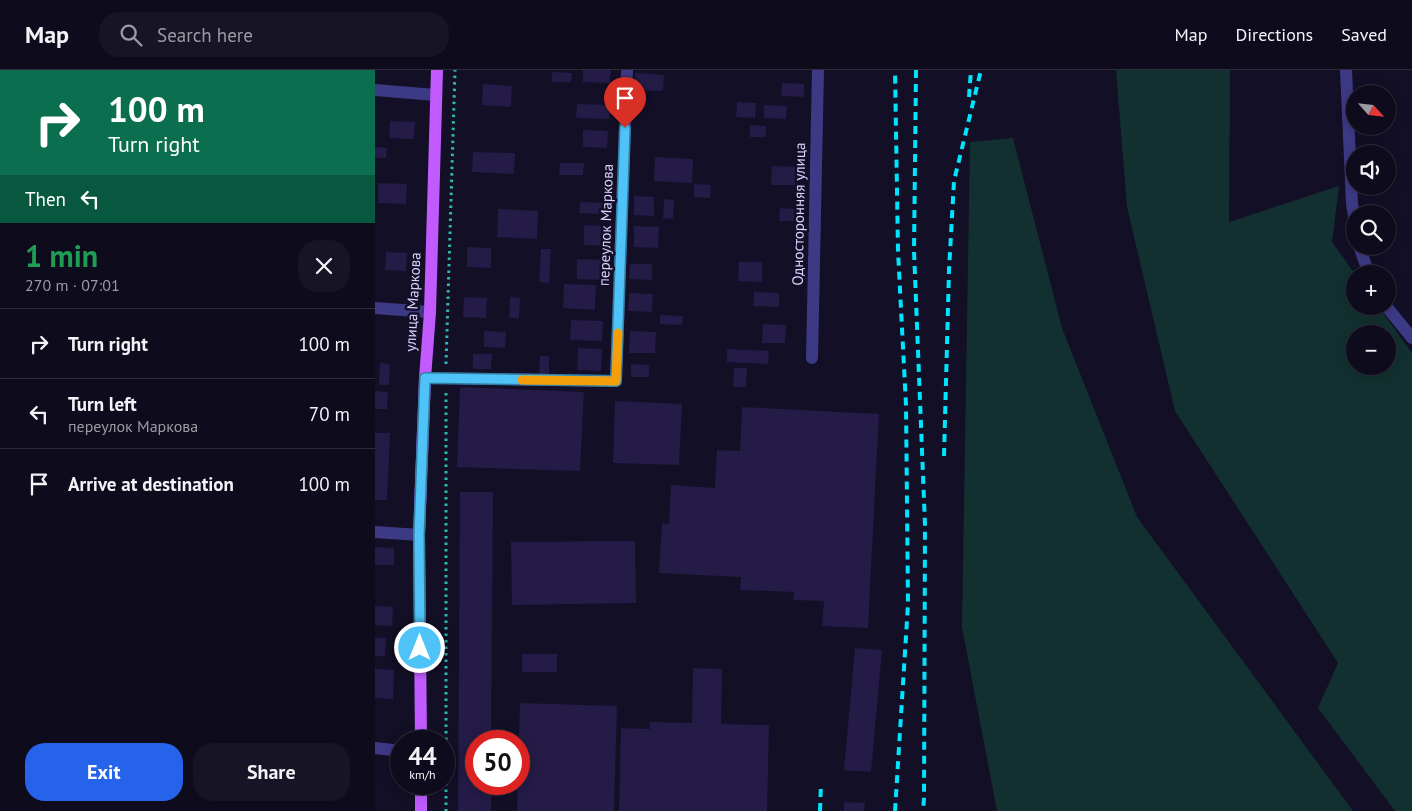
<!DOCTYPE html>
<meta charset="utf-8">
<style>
:root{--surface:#0e0b1c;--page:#171425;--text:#f1f3f6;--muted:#9b9ba3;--line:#2e2b3b;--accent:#2563eb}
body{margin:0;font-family:"PT Sans",sans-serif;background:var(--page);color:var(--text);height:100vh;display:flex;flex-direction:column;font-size:19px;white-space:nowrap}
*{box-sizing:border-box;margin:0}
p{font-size:16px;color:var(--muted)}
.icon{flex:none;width:28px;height:28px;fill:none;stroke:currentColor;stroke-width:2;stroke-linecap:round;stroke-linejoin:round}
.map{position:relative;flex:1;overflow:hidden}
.side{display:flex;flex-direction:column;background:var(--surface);width:375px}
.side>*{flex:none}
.hud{background:#0b6e4f;color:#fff;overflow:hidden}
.needle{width:32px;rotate:117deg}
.controls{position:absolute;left:971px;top:15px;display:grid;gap:10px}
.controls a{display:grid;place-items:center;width:50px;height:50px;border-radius:50%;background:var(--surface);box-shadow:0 2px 12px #0003,0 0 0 1px var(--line);font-size:25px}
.speed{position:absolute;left:15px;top:660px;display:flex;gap:10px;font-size:25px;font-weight:700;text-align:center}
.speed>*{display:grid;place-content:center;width:65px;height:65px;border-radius:50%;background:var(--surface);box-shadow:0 2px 12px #0003,0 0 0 1px var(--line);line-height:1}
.speed small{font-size:12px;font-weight:400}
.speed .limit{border:8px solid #d22;background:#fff;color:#111}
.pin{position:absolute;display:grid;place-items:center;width:42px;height:42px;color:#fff;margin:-51px -21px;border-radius:50% 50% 50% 0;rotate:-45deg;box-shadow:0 0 5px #0007}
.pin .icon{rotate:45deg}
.me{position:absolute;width:55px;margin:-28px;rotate:0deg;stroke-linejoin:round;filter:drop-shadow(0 0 4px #0008)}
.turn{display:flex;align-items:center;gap:18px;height:105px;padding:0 25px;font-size:22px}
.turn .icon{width:65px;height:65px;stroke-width:2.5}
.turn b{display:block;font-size:35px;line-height:42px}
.then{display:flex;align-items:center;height:48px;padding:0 25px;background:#0003;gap:10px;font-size:19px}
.round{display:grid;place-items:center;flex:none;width:52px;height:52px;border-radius:20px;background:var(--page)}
.headline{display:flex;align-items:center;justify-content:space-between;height:85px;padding:0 25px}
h1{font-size:30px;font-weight:800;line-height:38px;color:#1e9e55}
.cta{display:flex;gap:10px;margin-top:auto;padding:10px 25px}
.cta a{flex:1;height:58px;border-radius:20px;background:var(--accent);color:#fff;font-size:20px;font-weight:800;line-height:58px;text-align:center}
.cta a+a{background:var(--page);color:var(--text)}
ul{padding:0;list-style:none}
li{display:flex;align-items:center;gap:15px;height:70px;padding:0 25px;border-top:1px solid var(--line)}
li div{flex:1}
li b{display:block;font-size:19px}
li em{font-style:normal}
header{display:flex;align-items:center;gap:30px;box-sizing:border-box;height:70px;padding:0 25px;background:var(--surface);border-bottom:1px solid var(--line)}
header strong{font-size:24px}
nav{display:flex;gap:28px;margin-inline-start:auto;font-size:18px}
.search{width:350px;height:45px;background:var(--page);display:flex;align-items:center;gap:12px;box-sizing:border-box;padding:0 18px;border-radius:20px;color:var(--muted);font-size:19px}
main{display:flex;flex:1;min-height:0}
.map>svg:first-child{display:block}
.green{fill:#12302f;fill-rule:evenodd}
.building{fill:#241b47}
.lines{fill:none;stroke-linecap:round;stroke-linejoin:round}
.path{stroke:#2fb8b0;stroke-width:3;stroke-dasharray:2.5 4;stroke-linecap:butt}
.minor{stroke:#3d3a85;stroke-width:12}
.major{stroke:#c25bff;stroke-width:12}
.rail{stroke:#00e5ff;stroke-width:4;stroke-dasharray:8 6;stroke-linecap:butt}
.route-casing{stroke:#337fa1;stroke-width:12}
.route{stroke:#4fc3f7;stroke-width:9}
.slow{stroke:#f59e0b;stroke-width:9}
.labels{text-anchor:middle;stroke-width:5;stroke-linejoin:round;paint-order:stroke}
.street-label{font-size:15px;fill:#d9d4ff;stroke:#130f26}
</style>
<header>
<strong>Map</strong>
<div class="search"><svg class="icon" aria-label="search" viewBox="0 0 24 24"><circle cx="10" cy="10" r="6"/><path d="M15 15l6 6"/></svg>Search here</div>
<nav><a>Map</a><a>Directions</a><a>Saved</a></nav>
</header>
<main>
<section class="side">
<div class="hud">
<div class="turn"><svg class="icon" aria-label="right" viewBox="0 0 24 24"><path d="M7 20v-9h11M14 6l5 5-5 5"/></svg><div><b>100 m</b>Turn right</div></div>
<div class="then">Then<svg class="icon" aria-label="left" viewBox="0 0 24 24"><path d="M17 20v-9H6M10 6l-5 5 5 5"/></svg></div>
</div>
<div class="headline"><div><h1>1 min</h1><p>270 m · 07:01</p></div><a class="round"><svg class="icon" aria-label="close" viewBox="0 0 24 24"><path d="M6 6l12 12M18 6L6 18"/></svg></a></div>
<ul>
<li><svg class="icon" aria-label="right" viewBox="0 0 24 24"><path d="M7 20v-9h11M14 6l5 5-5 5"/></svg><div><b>Turn right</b></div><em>100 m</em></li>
<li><svg class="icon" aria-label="left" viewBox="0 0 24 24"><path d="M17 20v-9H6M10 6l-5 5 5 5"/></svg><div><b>Turn left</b><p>переулок Маркова</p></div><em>70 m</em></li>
<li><svg class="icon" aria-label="arrive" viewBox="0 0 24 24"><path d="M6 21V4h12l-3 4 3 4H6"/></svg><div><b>Arrive at destination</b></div><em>100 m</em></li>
</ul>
<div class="cta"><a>Exit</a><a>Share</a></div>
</section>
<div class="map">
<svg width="1037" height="741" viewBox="0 0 1037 741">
<rect width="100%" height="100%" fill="#130f26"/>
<path class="green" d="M 741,0 L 855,0 L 854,152 L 964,116 L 957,172 L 980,204 L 980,236 L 1003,236 L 1037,283 L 1037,741 L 1020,741 L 943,638 L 963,593 L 800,341 L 752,137 ZM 980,264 L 1012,264 L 1012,296 L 980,296 Z
M 638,68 L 687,258 L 762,447 L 978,741 L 622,741 L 587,557 L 595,72 Z"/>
<path class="building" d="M 208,0 L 236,0 L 235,13 L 208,12 Z
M 177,2 L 197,3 L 196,12 L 177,12 Z
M 260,3 L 289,5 L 288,21 L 259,20 Z
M 407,13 L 429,14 L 429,27 L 406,26 Z
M 108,14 L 137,16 L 136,37 L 107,35 Z
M 362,32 L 381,33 L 380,48 L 361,47 Z
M 202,34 L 235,35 L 234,49 L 201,48 Z
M 389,35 L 412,36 L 411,49 L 389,48 Z
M 15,51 L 40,52 L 39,69 L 14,68 Z
M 375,55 L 391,56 L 391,67 L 375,67 Z
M 208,60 L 233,61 L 232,78 L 208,77 Z
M 0,77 L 12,78 L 11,88 L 0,88 Z
M 98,82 L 140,83 L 139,104 L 97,102 Z
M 280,87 L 318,89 L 317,113 L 279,111 Z
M 185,93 L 209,93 L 208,105 L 184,105 Z
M 397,96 L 420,97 L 420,115 L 396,115 Z
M 3,113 L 32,114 L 31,134 L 3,133 Z
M 319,114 L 336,115 L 335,128 L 319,127 Z
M 259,126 L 279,127 L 279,146 L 259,145 Z
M 289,129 L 299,130 L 298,149 L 288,148 Z
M 205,132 L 231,133 L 231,144 L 204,143 Z
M 405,138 L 420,139 L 420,151 L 404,151 Z
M 123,139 L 163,141 L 162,169 L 122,167 Z
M 209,155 L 232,156 L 231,176 L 209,175 Z
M 259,156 L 284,157 L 283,178 L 259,177 Z
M 92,177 L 116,178 L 116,198 L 92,197 Z
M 166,179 L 176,179 L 174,213 L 164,212 Z
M 11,182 L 32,183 L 31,201 L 10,200 Z
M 202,189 L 231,190 L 230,210 L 202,209 Z
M 364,192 L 387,192 L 387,212 L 363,211 Z
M 255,194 L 277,194 L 277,210 L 254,209 Z
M 189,214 L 221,215 L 220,240 L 188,238 Z
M 379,222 L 404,223 L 404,237 L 378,236 Z
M 254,223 L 278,224 L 277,242 L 253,241 Z
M 89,227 L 112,228 L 111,248 L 88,247 Z
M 135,227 L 145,228 L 144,248 L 134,248 Z
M 285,245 L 308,246 L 307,255 L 285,254 Z
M 196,250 L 228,251 L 227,271 L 195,270 Z
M 388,254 L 411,255 L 410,273 L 387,273 Z
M 109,261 L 131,262 L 130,278 L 109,277 Z
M 255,261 L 281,262 L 280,283 L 254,283 Z
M 203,278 L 227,279 L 226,301 L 202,300 Z
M 352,279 L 394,281 L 393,294 L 352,292 Z
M 98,284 L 117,284 L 116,299 L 98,299 Z
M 165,286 L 174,286 L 174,305 L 164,304 Z
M 5,293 L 15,294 L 14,315 L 4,315 Z
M 256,294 L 274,295 L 274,307 L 256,307 Z
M 359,298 L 372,298 L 371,317 L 358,317 Z
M 85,317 L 209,322 L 205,401 L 82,397 Z
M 0,321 L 13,322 L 12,339 L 0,339 Z
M 240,331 L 307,334 L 304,395 L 238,393 Z
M 367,337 L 504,344 L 493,558 L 447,556 L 449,531 L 418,530 L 419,522 L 365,520 L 366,507 L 284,503 L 287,453 L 294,454 L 296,415 L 340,418 L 342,380 L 365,381 Z
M 0,363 L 15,363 L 12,430 L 0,430 Z
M 85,422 L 118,422 L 116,671 L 101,671 L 101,714 L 116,714 L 116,741 L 83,741 Z
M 260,471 L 261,533 L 137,535 L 136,472 Z
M 0,477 L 19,478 L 19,495 L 0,495 Z
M 0,536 L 18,537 L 17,556 L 0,555 Z
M 0,568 L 11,568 L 10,586 L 0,586 Z
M 480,578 L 507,580 L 496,702 L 469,700 Z
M 147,584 L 182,584 L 182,602 L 147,602 Z
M 318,598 L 347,599 L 346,654 L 394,655 L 392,741 L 244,741 L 246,658 L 275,659 L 275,652 L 317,653 Z
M 0,599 L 19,600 L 18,629 L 0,628 Z
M 145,633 L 242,636 L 239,741 L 142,741 Z
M 469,732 L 490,733 L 489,741 L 469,741 Z"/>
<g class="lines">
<path class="path" d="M 71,294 L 80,0
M 71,323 L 71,741"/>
<path class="minor" d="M 971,0 L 977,133 L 980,153
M 0,20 L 60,25
M 984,176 L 994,204
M 1011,236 L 1037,268
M 0,238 L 55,242
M 437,288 L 443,0
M 50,308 L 241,311 L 252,0
M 0,462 L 44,465
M 0,678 L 26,681"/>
<path class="major" d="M 46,671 L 44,465 L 50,308 L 55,242 L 62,0
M 46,714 L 46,741"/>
<path class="rail" d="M 541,0 L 539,181 L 550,455 L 549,728 L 548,741
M 594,27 L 596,0
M 569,386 L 574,200 L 579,111 L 606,0
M 445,741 L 446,713
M 520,741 L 533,534 L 531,335 L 523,181 L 520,0"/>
</g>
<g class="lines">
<g class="route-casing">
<path id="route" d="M 45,578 L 44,465 L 50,308 L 241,311 L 250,58"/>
</g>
<use href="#route" class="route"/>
<path class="slow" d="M 147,310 L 241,311 L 243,263"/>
</g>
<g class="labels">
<g class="street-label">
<text transform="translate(424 144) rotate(-89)" y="5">Односторонняя улица</text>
<text transform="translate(231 155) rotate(-88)" y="5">переулок Маркова</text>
<text transform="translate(38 232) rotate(-87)" y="5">улица Маркова</text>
</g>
</g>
</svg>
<div class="controls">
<a><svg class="needle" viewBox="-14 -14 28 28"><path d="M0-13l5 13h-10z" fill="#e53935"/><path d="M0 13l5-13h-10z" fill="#9b9ba3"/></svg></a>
<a><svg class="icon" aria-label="sound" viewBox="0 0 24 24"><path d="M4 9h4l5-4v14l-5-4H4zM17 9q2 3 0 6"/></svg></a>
<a><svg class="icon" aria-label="search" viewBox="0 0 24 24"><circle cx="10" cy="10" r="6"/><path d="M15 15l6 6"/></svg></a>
<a>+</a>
<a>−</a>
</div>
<div class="speed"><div>44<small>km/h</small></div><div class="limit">50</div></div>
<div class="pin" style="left:250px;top:58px;background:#d93025"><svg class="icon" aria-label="arrive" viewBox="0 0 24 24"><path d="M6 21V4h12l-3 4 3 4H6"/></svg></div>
<svg class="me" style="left:45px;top:578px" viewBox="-20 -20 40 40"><circle r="17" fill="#4fc3f7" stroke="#fff" stroke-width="3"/><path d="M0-11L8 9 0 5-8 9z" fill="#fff"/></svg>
</div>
</main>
